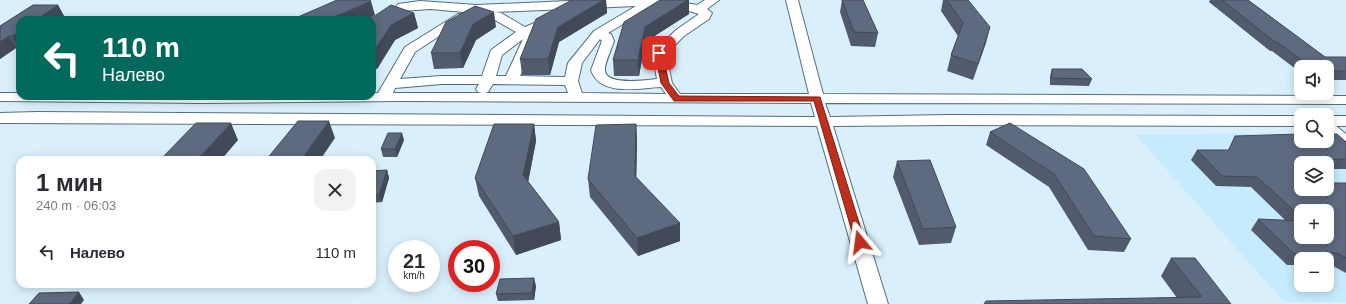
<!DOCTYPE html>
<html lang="ru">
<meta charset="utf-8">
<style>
:root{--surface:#fff;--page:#f2f2f3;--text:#2b2b33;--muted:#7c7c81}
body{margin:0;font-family:Helvetica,sans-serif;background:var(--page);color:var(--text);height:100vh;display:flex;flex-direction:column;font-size:15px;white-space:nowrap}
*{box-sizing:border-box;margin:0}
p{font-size:13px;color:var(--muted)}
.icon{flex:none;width:22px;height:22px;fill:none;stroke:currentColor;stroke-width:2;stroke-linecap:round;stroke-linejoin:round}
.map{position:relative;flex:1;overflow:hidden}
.details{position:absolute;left:16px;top:156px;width:360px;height:132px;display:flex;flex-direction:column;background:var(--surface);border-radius:12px;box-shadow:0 2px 10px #0003}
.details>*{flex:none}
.guide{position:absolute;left:16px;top:16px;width:360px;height:84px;border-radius:12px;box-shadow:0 2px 10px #0003;background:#00695c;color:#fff;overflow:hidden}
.controls{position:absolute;left:1294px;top:60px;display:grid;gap:8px}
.controls a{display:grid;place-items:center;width:40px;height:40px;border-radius:8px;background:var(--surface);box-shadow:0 2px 10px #0003;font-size:20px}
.speed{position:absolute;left:388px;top:240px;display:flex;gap:8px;font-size:20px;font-weight:700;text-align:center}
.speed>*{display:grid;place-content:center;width:52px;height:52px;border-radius:50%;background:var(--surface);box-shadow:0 2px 10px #0003;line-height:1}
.speed small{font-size:10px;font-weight:400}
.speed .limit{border:6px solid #d22;background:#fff;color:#111}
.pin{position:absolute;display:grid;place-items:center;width:34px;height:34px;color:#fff;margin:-17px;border-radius:8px;box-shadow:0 2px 6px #0006}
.me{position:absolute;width:44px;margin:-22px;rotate:344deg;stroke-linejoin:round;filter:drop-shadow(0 0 3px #0008)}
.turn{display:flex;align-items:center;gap:14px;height:84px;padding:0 20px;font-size:18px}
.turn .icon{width:52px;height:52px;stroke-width:2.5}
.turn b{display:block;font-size:28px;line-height:34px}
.round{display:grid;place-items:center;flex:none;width:42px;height:42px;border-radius:12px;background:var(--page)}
.overview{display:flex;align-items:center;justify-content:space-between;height:68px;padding:0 20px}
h1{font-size:24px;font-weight:700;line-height:30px}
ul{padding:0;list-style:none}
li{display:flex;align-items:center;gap:12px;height:56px;padding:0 20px}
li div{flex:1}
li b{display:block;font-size:15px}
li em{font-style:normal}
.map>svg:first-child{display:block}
.built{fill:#c6ebfd;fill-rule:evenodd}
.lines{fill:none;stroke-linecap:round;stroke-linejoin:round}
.minor-casing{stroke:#546e7a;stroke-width:2}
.minor{fill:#fff;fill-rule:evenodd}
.wall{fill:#515b6d;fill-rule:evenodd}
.shaded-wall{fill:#424a59}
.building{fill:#5e6a7f;stroke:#424a59}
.route{fill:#bc301d;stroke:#7a1f13}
</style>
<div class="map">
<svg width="1346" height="304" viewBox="0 0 1346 304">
<rect width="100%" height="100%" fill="#d9f0fc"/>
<path class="built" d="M 1301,133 L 1301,141 L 1327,141 L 1346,148 L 1346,302 L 1284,302 L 1136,135 ZM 1301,163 L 1327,163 L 1327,189 L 1301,189 ZM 1301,211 L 1327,211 L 1327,237 L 1301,237 ZM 1301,259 L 1327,259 L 1327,285 L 1301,285 Z"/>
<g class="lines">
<g class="minor-casing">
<path id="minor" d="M 591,0 L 669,0 L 697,5 L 705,0 L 719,0 L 707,9 L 712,13 L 709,19 L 684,36 L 666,54 L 672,83 L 680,94 L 809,94 L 786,0 L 798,0 L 823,94 L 1346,96 L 1346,104 L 825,103 L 830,117 L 949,115 L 1301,116 L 1301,126 L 949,125 L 833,126 L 888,304 L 868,304 L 817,126 L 0,123 L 0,113 L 37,112 L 815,117 L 811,103 L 400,101 L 203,103 L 0,101 L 0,93 L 20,93 L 20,96 L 372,96 L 372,93 L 378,93 L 405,47 L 458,14 L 466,14 L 468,17 L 415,52 L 400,79 L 441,76 L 482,76 L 491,50 L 516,32 L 493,19 L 478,15 L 476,13 L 430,9 L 402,11 L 398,10 L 396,7 L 398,4 L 420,1 L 477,5 ZM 636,6 L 594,31 L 568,63 L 565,77 L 520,76 L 537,35 L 535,32 L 553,24 L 557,17 L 555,14 L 547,14 L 544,19 L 525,27 L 501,13 L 495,12 ZM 653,6 L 679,8 L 699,14 L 676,30 L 652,53 L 657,79 C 647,80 607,86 605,71 C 604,64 612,48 614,41 L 611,34 L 608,33 ZM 523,39 L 506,76 L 496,76 L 502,55 ZM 600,39 L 602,41 L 591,70 C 600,97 639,88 661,87 L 666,94 L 582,93 L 578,81 L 582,63 ZM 441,84 L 479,84 L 476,89 L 478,92 L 482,93 L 393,93 L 395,88 ZM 493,84 L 565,85 L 568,93 L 484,93 L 488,92 Z
M 1327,116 L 1346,116 L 1346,126 L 1336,126 L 1346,134 L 1346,147 L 1340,145 L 1327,134 Z"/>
</g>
<use href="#minor" class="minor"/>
</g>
<path class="wall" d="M 572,0 L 606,0 L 607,13 L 559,42 L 550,75 L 522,75 L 520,59 Z
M 660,0 L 689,0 L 689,14 L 645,42 L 639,76 L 614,76 L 613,60 Z
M 842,0 L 863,0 L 878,33 L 875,47 L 851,46 L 840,12 Z
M 943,0 L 947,0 L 990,27 L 973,80 L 947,71 L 951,55 L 958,36 L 941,11 Z
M 1210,0 L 1248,0 L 1325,57 L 1346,57 L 1346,80 L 1327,80 L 1327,67 L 1301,67 L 1301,73 L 1272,51 L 1270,51 L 1209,2 Z
M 33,5 L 58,5 L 64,16 L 59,20 L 20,20 L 20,47 L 16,48 L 0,59 L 0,26 Z
M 414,13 L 418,28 L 395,40 L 377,69 L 372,69 L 372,20 L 368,19 L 365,20 L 291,20 L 375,15 L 369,18 Z
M 496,27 L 476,40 L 463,68 L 434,69 L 431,53 Z
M 1052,69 L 1092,79 L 1089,86 L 1050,85 L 1050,76 Z
M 1010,123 L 1131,239 L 1124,252 L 1088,250 L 1049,187 L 986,145 L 990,132 Z
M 534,124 L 536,141 L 528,182 L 559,222 L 561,240 L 516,255 L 479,196 L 475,178 Z
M 636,124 L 637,141 L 636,177 L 680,241 L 638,256 L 590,197 L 588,179 Z
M 1235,136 L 1346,142 L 1346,169 L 1327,169 L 1327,163 L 1301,163 L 1301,189 L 1346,183 L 1346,273 L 1329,264 L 1327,264 L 1327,259 L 1301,259 L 1301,265 L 1287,265 L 1251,230 L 1258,219 L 1285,220 L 1251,187 L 1216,186 L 1191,160 L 1197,150 L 1228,150 ZM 1301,211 L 1327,237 L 1301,237 Z
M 404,140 L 397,157 L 383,157 L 381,149 Z
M 897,161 L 956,227 L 951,243 L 919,245 L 893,177 Z
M 387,170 L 389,178 L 382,202 L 372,203 L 372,171 Z
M 1171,258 L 1231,304 L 1177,298 L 1161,276 Z
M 536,286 L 534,300 L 498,301 L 496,294 Z"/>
<path class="shaded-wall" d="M 604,0 L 606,0 L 607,13 L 559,42 L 550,75 L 548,59 L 558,27 Z
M 688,0 L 689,0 L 689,14 L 645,42 L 639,76 L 638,60 L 645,27 Z
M 371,1 L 375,15 L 365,20 L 327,20 Z
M 58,5 L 64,16 L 59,20 L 36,20 Z
M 494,12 L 496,27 L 476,40 L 463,68 L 460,53 L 473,24 Z
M 414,13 L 418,28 L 395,40 L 377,69 L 373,53 L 391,25 Z
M 990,27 L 986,43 L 973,80 L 978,64 Z
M 20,31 L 20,47 L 19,48 L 12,36 Z
M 9,36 L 16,48 L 0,59 L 0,42 Z
M 329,121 L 335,138 L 320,160 L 301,160 Z
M 231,123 L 238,140 L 221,160 L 197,160 Z
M 534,124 L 536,141 L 526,193 L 523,175 Z
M 636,124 L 637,141 L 636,194 L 635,176 Z
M 402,133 L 404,140 L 397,157 L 395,149 Z
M 387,170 L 389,178 L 382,202 L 379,195 Z
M 559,222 L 561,240 L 516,255 L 513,236 Z
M 680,223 L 680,241 L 638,256 L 637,238 Z
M 534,278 L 536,286 L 534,300 L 532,293 Z
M 79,292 L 84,300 L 81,304 L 69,304 Z"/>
<path class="building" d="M 337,0 L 369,0 L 371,1 L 327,20 L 291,20 Z
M 572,0 L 604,0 L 558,27 L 548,59 L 520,59 L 536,19 Z
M 660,0 L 688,0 L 645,27 L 638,60 L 613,60 L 624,22 Z
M 842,0 L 863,0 L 878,33 L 854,32 Z
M 947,0 L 968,0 L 990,27 L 978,64 L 951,55 L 963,23 Z
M 1222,0 L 1248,0 L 1325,57 L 1346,57 L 1346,71 L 1327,71 L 1327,67 L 1311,67 L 1277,42 L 1275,42 Z
M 33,5 L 58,5 L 36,20 L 20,20 L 20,31 L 12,36 L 9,36 L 0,42 L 0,26 Z
M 391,5 L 414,13 L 391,25 L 373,53 L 372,53 L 372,20 L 367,20 L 368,18 L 373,17 Z
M 475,6 L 494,12 L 473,24 L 460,53 L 431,53 L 446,22 Z
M 1052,69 L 1082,69 L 1092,79 L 1052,78 Z
M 298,121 L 329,121 L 301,160 L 266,160 Z
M 196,123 L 231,123 L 197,160 L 160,160 Z
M 1010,123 L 1084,169 L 1131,239 L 1094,236 L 1054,174 L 990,132 Z
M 494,124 L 534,124 L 523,175 L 559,222 L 513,236 L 475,178 Z
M 636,124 L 635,176 L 680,223 L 637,238 L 588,179 L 596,125 Z
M 388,133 L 402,133 L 395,149 L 381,149 Z
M 1301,134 L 1301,141 L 1327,141 L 1327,134 L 1337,134 L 1346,142 L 1346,159 L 1295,160 L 1301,165 L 1301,189 L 1327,189 L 1327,183 L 1346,183 L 1346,258 L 1337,253 L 1294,254 L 1258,219 L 1301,221 L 1301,237 L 1327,237 L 1327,211 L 1301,211 L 1301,217 L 1257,177 L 1222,176 L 1197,150 L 1229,150 L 1235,136 Z
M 930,160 L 956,227 L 923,229 L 897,161 Z
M 387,170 L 379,195 L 372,195 L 372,171 Z
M 1171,258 L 1195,258 L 1231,304 L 984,304 L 986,301 L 1202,297 Z
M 534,278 L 532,293 L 496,294 L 500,279 Z
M 79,292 L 69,304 L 29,304 L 39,293 Z"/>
<path class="route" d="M 656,51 L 661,51 L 662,53 L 669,83 L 679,96 L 820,97 L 865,242 L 864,244 L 856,244 L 855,242 L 814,101 L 674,101 L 661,83 L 655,53 Z"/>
</svg>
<div class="controls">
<a><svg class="icon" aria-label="sound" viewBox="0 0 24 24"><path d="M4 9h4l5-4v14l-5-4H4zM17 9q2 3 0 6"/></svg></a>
<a><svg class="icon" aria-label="search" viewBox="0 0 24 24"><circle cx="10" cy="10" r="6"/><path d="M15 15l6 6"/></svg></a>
<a><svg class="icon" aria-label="layers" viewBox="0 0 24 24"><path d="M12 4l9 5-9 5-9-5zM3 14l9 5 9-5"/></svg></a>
<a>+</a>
<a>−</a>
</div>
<div class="speed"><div>21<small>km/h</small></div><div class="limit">30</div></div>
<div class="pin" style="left:659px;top:53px;background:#d93025"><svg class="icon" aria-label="arrive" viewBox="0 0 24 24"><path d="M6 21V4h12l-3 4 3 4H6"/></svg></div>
<svg class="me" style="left:860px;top:242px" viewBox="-20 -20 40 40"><path d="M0-17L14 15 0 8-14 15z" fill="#bc301d" stroke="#fff" stroke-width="4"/></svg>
<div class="guide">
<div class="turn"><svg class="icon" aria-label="left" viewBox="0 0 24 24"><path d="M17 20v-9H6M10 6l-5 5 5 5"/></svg><div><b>110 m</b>Налево</div></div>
</div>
<section class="details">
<div class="overview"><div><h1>1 мин</h1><p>240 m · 06:03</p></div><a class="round"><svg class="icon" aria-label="close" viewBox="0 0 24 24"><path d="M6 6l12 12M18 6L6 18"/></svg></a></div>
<ul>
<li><svg class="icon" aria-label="left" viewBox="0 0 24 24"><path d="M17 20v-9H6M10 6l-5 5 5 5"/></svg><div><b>Налево</b></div><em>110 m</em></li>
</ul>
</section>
</div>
